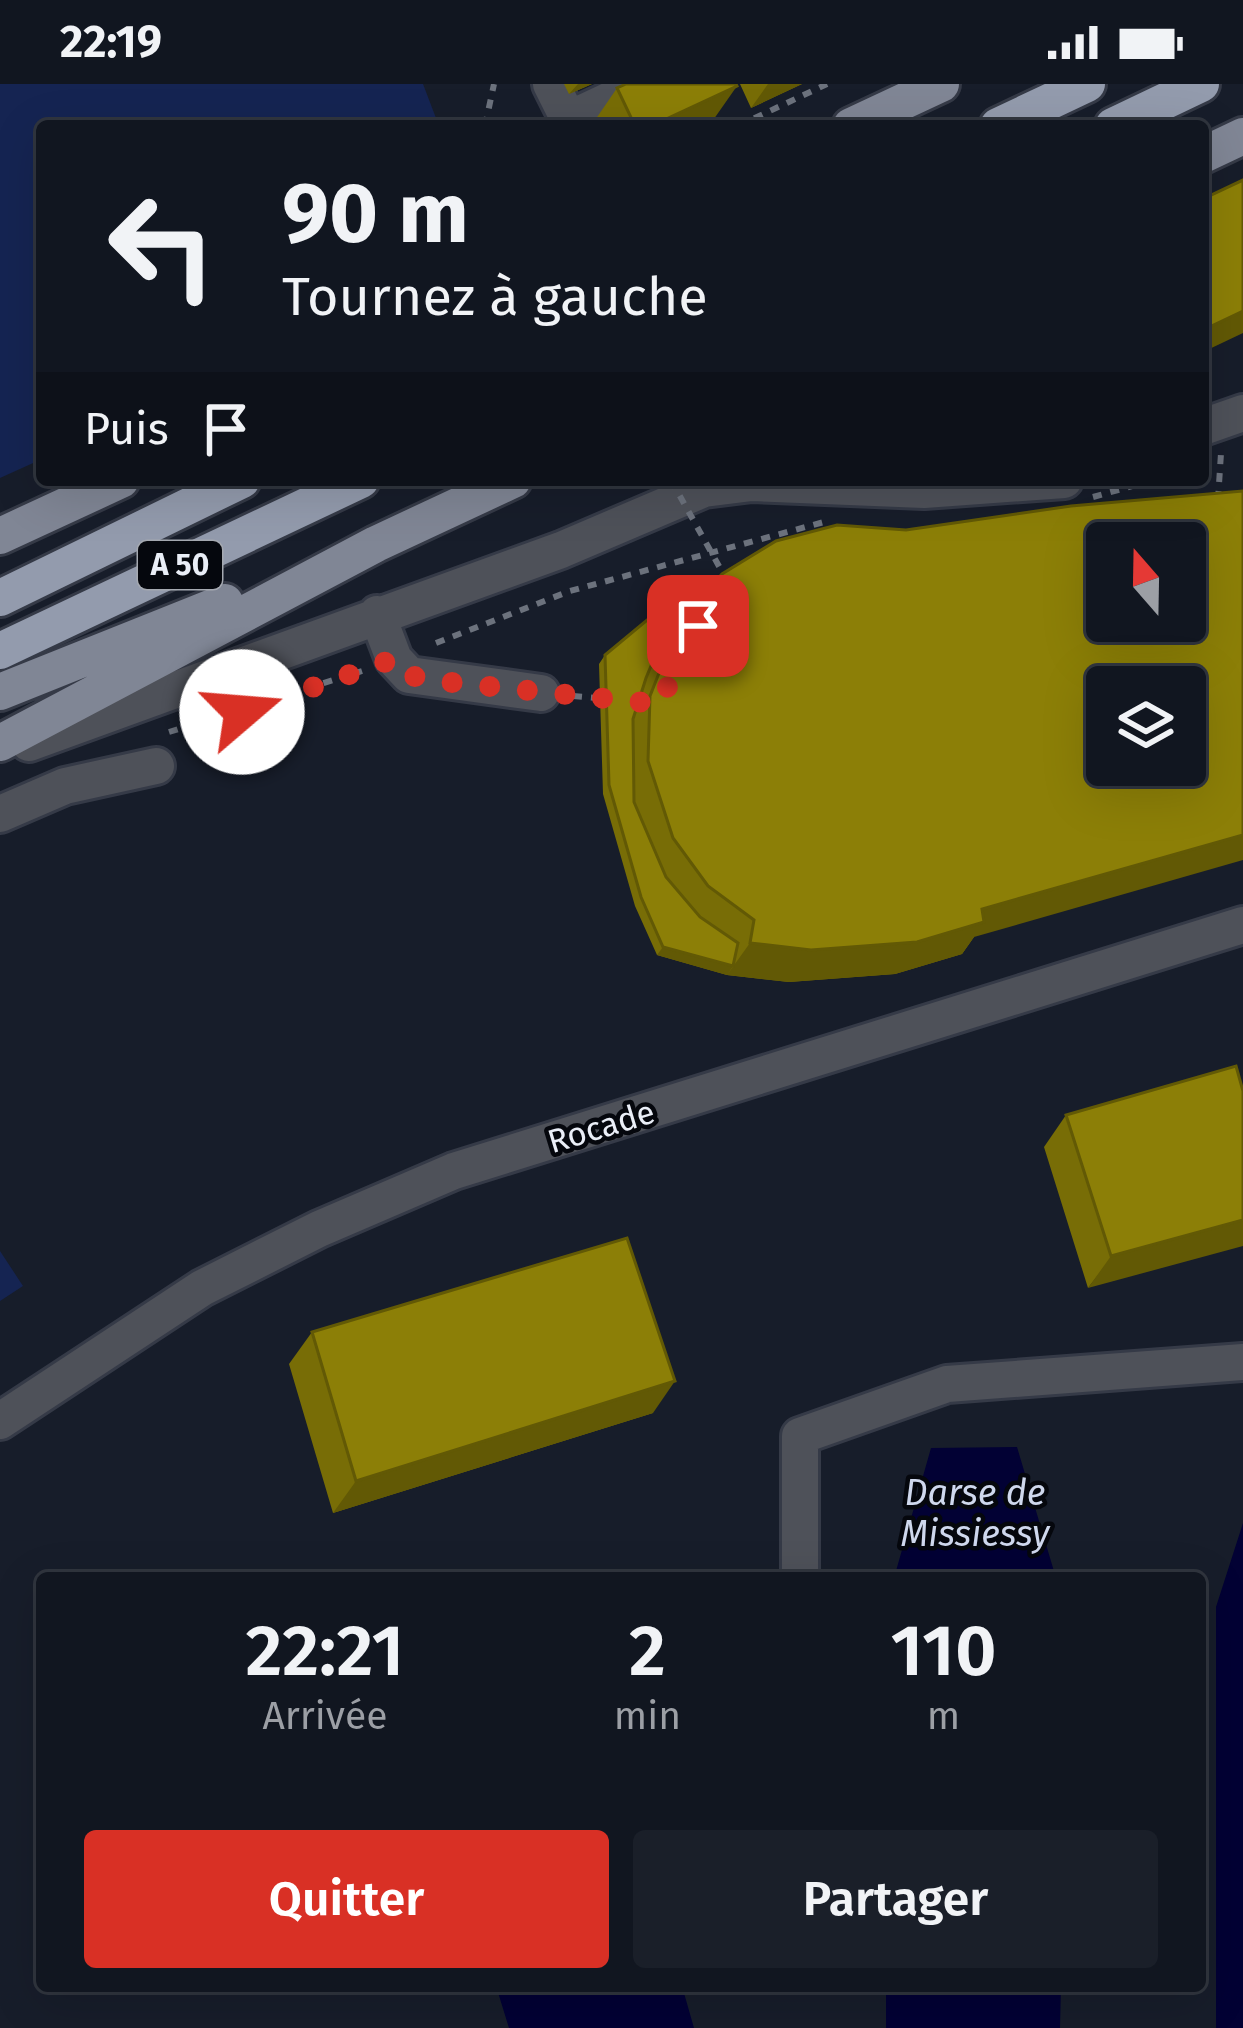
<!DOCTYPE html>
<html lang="fr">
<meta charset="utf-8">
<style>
:root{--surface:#111620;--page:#1a1f29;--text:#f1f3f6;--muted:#9c9fa5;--line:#30353e;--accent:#d93025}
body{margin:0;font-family:"Fira Sans",sans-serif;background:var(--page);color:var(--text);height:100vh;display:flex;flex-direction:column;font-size:45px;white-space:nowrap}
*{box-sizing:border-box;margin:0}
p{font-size:39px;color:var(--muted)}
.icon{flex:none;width:66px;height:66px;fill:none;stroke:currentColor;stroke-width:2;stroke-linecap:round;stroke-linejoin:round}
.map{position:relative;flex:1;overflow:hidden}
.drawer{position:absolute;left:36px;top:1488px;width:1170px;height:420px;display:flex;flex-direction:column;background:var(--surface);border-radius:12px;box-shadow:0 12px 48px #0002,0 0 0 3px var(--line)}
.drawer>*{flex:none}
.top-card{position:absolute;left:36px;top:36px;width:1173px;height:366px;border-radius:12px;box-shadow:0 12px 48px #0002,0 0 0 3px var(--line);background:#111620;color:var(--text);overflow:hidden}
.needle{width:78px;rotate:340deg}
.tools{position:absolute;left:1086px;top:438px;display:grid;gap:24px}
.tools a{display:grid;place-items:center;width:120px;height:120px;border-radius:12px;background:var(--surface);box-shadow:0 12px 48px #0002,0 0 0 3px var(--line);font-size:60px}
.pin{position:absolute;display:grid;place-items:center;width:102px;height:102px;color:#fff;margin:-51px;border-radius:24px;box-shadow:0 6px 18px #0006}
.me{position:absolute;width:132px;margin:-66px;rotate:72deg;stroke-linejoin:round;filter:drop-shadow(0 0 9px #0008)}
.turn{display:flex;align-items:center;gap:42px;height:252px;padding:0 48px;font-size:54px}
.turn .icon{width:156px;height:156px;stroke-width:2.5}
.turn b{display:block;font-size:84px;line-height:102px}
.then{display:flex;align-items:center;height:114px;padding:0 48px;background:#0003;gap:24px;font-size:45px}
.eta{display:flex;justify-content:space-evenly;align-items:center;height:204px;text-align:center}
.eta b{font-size:72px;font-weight:600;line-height:84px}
.cta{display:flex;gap:24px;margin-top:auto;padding:24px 48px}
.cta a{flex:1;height:138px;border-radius:12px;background:var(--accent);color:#fff;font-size:48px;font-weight:600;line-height:138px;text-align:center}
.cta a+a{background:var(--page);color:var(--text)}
.status{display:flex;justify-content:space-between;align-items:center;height:84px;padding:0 60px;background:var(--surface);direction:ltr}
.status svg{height:33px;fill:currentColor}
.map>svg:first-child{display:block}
.green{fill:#152452}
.water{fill:#020134}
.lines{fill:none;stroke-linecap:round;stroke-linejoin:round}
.minor-casing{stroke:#353a47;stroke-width:42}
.major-casing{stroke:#353a47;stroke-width:42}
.highway-casing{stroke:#353a47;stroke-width:42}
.path{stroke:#6c727d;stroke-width:6;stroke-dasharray:9 9;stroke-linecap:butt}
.minor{stroke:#4e5159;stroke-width:36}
.major{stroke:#808695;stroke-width:36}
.highway{stroke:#939bad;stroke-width:36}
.path-bridge{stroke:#6c727d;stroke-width:6;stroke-dasharray:9 9;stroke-linecap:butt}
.wall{fill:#786d06}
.shaded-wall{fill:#625905}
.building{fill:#8c7f07;stroke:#625905;stroke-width:3;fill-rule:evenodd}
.route{stroke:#d93025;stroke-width:21;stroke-dasharray:0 37.8}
.labels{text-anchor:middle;stroke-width:9;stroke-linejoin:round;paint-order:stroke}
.shield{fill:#05070d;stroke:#a5a9b1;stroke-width:3}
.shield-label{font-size:30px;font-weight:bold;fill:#eaeef7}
.street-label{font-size:33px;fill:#eaeef7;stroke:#05070d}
.water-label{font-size:36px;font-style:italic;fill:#cfd8ed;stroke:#05070d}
</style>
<div class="status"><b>22:19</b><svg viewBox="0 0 49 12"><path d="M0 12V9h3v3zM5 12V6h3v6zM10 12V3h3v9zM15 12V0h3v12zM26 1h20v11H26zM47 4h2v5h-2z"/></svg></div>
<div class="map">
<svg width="1243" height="1944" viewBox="0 0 1243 1944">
<rect width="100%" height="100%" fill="#171d2a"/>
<path class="green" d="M 0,0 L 423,0 L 439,42 L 42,42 L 42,375 L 0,394 Z
M 0,1167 L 23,1202 L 0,1217 Z"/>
<path class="water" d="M 1017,1363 L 1056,1494 L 894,1494 L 931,1364 Z
M 1243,1439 L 1243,1944 L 1216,1944 L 1216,1523 Z
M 496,1902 L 682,1902 L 694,1944 L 509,1944 Z
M 886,1902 L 1061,1902 L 1060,1944 L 886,1944 Z"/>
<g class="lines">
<g class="minor-casing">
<path id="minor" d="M 551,0 L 564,26 L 578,31 L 644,0
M 1203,343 L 1243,329
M 377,530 L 394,575 L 409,591 L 541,609
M 29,659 L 561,466 L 704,405 L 752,399 L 924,406 L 1064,396
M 0,730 L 65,702 L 156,682
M 0,1337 L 202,1204 L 319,1145 L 454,1087 L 1243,841
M 800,1494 L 800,1352 L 947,1300 L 1243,1278"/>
</g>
<g class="major-casing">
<path id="major" d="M 851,42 L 941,0
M 1203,71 L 1243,52
M 0,452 L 121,396
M 0,608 L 225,518
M 0,659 L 376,460 L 513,396"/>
</g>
<g class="highway-casing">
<path id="highway" d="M 998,42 L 1087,0
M 1113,42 L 1201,0
M 0,514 L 242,396
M 0,567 L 361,396"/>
</g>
<path class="path" d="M 485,42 L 494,0
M 738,42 L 827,0
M 1093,413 L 1154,396
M 1218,416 L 1221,369
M 436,559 L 570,507 L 824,438
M 573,612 L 607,615
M 169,648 L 362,587"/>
<use href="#minor" class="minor"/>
<use href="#major" class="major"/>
<use href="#highway" class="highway"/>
<path class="path-bridge" d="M 671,396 L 725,493"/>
</g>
<path class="wall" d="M 564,0 L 592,0 L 569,10 Z
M 740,0 L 802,0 L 751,24 Z
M 617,4 L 709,42 L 591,42 Z
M 670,517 L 974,853 L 962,870 L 895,890 L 789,898 L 727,891 L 657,871 L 635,822 L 603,710 L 599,580 L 605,571 Z
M 1243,1007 L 1088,1204 L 1044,1063 L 1066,1031 Z
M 312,1248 L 653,1329 L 333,1429 L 289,1280 Z"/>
<path class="shaded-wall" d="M 578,0 L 592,0 L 569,10 Z
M 768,0 L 802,0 L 751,24 Z
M 737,2 L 709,42 L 651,42 Z
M 1243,227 L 1243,249 L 1203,268 L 1203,246 Z
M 1243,751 L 1243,776 L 974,853 L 962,870 L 895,890 L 789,898 L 727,891 L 750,859 Z
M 663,863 L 733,882 L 727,891 L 657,871 Z
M 1243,1136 L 1243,1162 L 1088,1204 L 1111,1172 Z
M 675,1297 L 653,1329 L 333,1429 L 356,1397 Z"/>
<path class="building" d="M 626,0 L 736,0 L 737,2 L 651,42 L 635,42 L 617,4 Z
M 1243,96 L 1243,227 L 1203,246 L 1203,115 Z
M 1243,407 L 1243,751 L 982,825 L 984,838 L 917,858 L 811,866 L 750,859 L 754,836 L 708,802 L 673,754 L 648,677 L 650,612 L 679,538 L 722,490 L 776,457 L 837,441 L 906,446 L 1071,422 ZM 1107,459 L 1185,459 L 1185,537 L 1107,537 ZM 1107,603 L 1185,603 L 1185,681 L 1107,681 Z
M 715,498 L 679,538 L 656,570 L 646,594 L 633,635 L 634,718 L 666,793 L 700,833 L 738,859 L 733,882 L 663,863 L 641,813 L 609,701 L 605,571 L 670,517 Z
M 1236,982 L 1243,1007 L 1243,1136 L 1111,1172 L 1066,1031 Z
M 627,1154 L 675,1297 L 356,1397 L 312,1248 Z"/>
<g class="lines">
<path class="route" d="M 242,628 L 394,575 L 409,591 L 428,596 L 659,620 L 698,542"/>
</g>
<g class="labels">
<rect class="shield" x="138" y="457" width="84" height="48" rx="9"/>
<g class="shield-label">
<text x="180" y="491">A 50</text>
</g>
<g class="street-label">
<text transform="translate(601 1042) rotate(-17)" y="12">Rocade</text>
</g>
<g class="water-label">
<text x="975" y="1421">Darse de<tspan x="975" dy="41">Missiessy</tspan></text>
</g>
</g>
</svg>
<div class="tools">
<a><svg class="needle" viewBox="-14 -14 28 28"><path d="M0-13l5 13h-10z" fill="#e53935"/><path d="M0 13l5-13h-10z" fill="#9c9fa5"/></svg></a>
<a><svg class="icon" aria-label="layers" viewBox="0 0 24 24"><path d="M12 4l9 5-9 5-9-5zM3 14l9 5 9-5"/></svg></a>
</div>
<div class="pin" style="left:698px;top:542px;background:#d93025"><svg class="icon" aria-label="arrive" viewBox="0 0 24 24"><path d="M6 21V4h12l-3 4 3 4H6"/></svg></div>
<svg class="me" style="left:242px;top:628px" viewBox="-20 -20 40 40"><circle r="19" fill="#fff"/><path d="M0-13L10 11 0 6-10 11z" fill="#d93025"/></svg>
<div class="top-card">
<div class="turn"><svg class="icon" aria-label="left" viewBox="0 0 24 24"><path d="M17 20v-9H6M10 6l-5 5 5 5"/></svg><div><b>90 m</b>Tournez à gauche</div></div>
<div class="then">Puis<svg class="icon" aria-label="arrive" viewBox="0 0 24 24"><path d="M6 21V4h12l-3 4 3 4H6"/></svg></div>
</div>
<section class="drawer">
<div class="eta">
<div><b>22:21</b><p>Arrivée</p></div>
<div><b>2</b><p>min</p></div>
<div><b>110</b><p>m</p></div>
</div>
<div class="cta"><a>Quitter</a><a>Partager</a></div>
</section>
</div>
